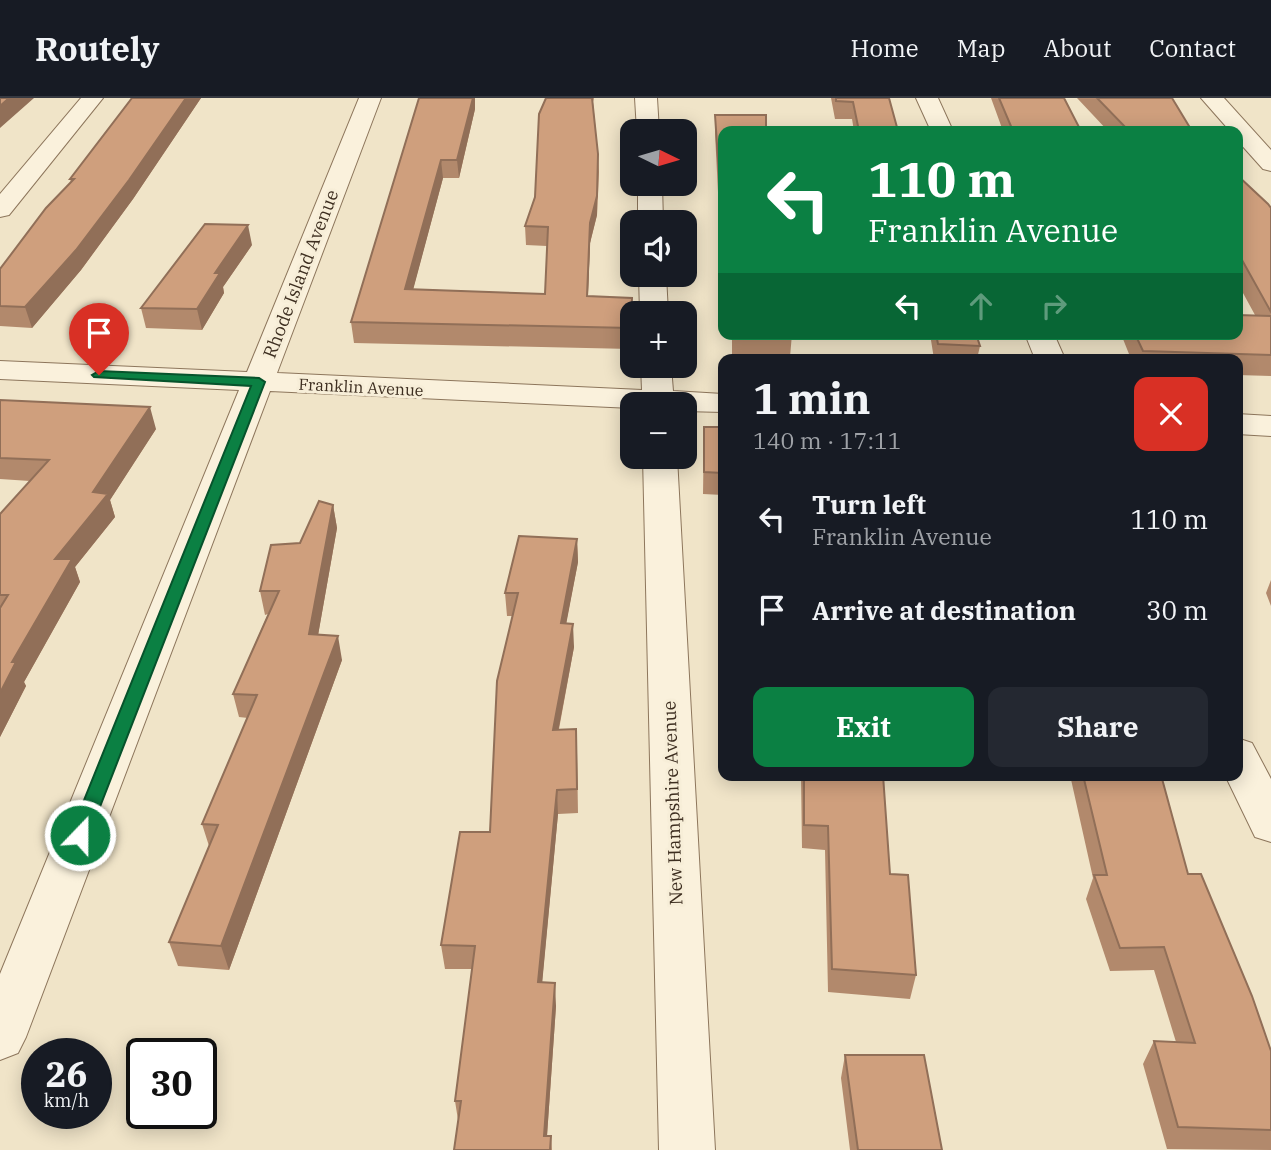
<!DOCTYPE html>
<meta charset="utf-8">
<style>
:root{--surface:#171b24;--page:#242831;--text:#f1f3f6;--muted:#9ea1a6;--line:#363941;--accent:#0b8043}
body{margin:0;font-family:"IBM Plex Serif",serif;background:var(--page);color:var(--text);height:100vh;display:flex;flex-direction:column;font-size:26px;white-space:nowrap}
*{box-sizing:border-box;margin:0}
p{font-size:23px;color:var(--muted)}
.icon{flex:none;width:38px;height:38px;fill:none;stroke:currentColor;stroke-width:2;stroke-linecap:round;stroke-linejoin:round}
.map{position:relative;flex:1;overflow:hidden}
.panel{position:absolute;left:718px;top:256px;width:525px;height:427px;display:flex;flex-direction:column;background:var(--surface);border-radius:14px;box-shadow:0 4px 18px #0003}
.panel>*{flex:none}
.hud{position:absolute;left:718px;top:28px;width:525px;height:214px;border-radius:14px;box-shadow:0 4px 18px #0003;background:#0b8043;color:#fff;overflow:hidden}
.needle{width:46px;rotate:95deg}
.fabs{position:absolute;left:620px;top:21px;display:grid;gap:14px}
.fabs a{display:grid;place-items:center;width:77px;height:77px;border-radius:14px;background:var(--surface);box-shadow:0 4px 18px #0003;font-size:35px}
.speed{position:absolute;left:21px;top:940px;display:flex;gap:14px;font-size:35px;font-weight:700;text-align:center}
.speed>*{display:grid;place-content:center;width:91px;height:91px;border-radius:50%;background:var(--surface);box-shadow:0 4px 18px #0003;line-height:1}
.speed small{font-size:18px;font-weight:400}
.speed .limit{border:4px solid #111;border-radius:10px;background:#fff;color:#111}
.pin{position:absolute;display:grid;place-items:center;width:60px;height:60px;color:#fff;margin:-72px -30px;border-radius:50% 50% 50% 0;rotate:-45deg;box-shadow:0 0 7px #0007}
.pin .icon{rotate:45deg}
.me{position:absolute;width:77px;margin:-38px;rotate:22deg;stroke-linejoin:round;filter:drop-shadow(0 0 5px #0008)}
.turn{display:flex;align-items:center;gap:24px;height:147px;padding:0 35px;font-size:32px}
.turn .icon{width:91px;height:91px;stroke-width:2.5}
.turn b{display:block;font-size:49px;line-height:60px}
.lanes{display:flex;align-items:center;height:66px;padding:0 35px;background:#0003;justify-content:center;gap:35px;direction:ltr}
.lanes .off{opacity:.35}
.round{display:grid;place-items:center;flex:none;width:74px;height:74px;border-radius:14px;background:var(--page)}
.head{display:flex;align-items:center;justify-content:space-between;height:119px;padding:0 35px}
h1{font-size:42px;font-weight:700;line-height:52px}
.cta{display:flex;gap:14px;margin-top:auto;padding:14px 35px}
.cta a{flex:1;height:80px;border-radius:14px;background:var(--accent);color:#fff;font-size:28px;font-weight:700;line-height:80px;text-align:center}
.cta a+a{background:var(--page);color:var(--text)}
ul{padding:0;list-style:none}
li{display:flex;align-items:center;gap:21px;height:91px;padding:0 35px}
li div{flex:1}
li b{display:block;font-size:26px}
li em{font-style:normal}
header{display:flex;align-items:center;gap:42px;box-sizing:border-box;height:98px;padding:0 35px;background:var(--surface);border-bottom:2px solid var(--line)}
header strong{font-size:33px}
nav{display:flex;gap:38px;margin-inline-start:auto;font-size:24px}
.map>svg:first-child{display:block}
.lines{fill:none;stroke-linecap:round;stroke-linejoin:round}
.minor-casing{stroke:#8d765c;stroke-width:2}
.minor{fill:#faf1dc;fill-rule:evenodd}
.wall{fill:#b2896c}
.shaded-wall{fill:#916f58}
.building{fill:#cf9f7d;stroke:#916f58;stroke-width:2}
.route{fill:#0b8043;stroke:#07532c;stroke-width:2}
.labels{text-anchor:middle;stroke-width:6;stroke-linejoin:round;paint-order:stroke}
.far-street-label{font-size:16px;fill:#3d2e20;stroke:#f7eed8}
.street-label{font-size:18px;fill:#3d2e20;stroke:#f7eed8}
</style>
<header>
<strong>Routely</strong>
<nav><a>Home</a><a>Map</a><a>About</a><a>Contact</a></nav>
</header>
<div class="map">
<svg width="1271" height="1052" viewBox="0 0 1271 1052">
<rect width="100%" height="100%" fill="#f0e4c8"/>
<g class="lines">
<g class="minor-casing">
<path id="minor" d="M 81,0 L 103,0 L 9,117 L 0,119 L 0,96 Z
M 359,0 L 381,0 L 277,275 L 642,292 L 641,268 L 671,268 L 673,293 L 723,296 L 723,314 L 684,313 L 684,306 L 632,306 L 632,310 L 270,293 L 26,939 L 18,955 L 0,962 L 0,876 L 239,292 L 0,281 L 0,263 L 247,274 Z
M 635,0 L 657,0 L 659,33 L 637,33 Z
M 916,0 L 938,0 L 953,33 L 931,33 Z
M 1201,0 L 1224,0 L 1271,52 L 1271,73 L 1263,71 L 1237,42 L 1237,33 L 1230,33 Z
M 638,86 L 662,86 L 663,124 L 638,124 Z
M 639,177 L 666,177 L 668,215 L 640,215 Z
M 1025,236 L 1054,236 L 1065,261 L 1035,261 Z
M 1237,316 L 1271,318 L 1271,338 L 1237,336 Z
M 643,359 L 677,359 L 715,1052 L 659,1052 Z
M 1237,640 L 1252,645 L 1271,681 L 1271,744 L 1255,739 L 1225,677 L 1237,677 Z"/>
</g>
<use href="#minor" class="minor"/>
</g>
<path class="wall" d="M 132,0 L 201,0 L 133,101 L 81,172 L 32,230 L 0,228 L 0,171 L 71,84 L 70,81 Z
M 419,0 L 475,11 L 459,80 L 443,80 L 413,191 L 545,196 L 547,148 L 526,147 L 525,128 L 535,99 L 546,0 L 594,0 L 593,4 L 598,56 L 599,74 L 597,117 L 590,145 L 588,198 L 632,200 L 631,251 L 354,245 L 351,224 Z
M 831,0 L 889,0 L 898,33 L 854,33 L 852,21 L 835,21 Z
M 991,0 L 1064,0 L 1081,33 L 1003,33 Z
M 1077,0 L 1172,0 L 1192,33 L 1108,33 Z
M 715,17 L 723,33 L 723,131 L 718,94 L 715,35 Z
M 1237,77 L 1271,110 L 1271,278 L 1237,277 L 1237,261 L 1131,261 L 1121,236 L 1237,236 L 1255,217 L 1237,184 Z
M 252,147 L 223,189 L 224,195 L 202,232 L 146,230 L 141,210 Z
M 732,236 L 792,236 L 790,259 L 732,258 Z
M 930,236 L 976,236 L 980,248 L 977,261 L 934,261 Z
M 0,302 L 156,331 L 110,402 L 115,419 L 75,469 L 80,484 L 24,584 L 26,588 L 0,639 L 0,416 L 30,383 L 0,381 Z
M 704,329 L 723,329 L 723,397 L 703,396 Z
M 333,407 L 337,430 L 318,537 L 342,562 L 229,872 L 178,868 L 169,844 L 209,748 L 202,726 L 248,620 L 239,619 L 233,596 L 268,516 L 265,517 L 260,493 Z
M 577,441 L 578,464 L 566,525 L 574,549 L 559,631 L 577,654 L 578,715 L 558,716 L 542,884 L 556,908 L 547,1038 L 551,1038 L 552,1052 L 454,1052 L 458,1022 L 455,1003 L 472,871 L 445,871 L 441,847 L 490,734 L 512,518 L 507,518 L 505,495 Z
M 1271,482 L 1271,508 L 1266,495 Z
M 801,677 L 883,677 L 890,776 L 916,877 L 910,901 L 828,894 L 825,752 L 802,750 Z
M 1070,677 L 1161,677 L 1188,776 L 1271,953 L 1271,1052 L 1167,1051 L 1143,966 L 1154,943 L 1176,944 L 1154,872 L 1110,873 L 1086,801 L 1093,780 Z
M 845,957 L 942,1052 L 850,1052 L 841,980 Z"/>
<path class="shaded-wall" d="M 9,0 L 34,0 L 0,30 L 0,8 Z
M 186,0 L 201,0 L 133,101 L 81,172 L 32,230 L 25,209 Z
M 473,0 L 475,0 L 475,11 L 459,80 L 457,62 Z
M 598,56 L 597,117 L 590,145 L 587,219 L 587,198 L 590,125 Z
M 441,62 L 443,80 L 408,211 L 405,191 Z
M 248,127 L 252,147 L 223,189 L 224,195 L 202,232 L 197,211 L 215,175 Z
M 150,309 L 156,331 L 110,402 L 115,419 L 75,469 L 80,484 L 24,584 L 26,588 L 0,639 L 0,595 L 55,461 L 93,394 Z
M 333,407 L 337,430 L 314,560 L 309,536 Z
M 577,441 L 578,464 L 562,548 L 561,525 Z
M 573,526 L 574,549 L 554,655 L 553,632 Z
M 338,538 L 342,562 L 229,872 L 221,848 Z
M 557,692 L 558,716 L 540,908 L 538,884 Z
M 555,885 L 556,908 L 546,1052 L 544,1038 Z"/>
<path class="building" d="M 0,0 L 9,0 L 0,8 Z
M 132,0 L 186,0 L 129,82 L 76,152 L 25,209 L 0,208 L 0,171 L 46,110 L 74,81 L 70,81 Z
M 419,0 L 473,0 L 457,62 L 441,62 L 405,191 L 545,196 L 548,129 L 525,128 L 535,99 L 539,16 L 546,0 L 592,0 L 598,56 L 597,98 L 590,125 L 587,198 L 632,200 L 631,230 L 351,224 Z
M 836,0 L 889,0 L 898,33 L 859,33 L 853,4 L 836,3 Z
M 999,0 L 1064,0 L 1081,33 L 1013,33 Z
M 1097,0 L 1172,0 L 1192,33 L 1129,33 Z
M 715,17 L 766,17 L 766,33 L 723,33 L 723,106 L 719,75 Z
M 1237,77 L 1268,106 L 1271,110 L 1271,214 L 1237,153 Z
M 205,126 L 248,127 L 215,175 L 220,175 L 197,211 L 141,210 Z
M 1237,217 L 1271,218 L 1271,257 L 1143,253 L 1135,236 L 1237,236 Z
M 733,236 L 792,236 L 792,238 L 733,237 Z
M 936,236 L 976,236 L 980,248 L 938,246 Z
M 0,302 L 150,309 L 93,394 L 108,396 L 55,461 L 72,461 L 12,564 L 16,564 L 0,595 L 0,510 L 8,497 L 0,497 L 0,416 L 49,362 L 0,360 Z
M 704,329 L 723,329 L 723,375 L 704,374 Z
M 319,403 L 333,407 L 309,536 L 338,538 L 221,848 L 169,844 L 218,727 L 202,726 L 257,597 L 233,596 L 279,493 L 260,493 L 271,447 L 300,445 Z
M 519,438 L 577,441 L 561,525 L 573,526 L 553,632 L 576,631 L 577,691 L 557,692 L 538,884 L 555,885 L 544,1038 L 551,1038 L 550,1052 L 454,1052 L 461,1003 L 455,1003 L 475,848 L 441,847 L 460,734 L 490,734 L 497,583 L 518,495 L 505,495 Z
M 804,677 L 883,677 L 890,776 L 908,777 L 916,877 L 832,871 L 828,728 L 804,727 Z
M 1083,677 L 1161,677 L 1188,776 L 1201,776 L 1252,898 L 1271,953 L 1271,1032 L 1178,1029 L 1154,943 L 1195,945 L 1164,849 L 1120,850 L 1094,777 L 1107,777 Z
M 845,957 L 924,957 L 942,1052 L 858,1052 Z"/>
<path class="route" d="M 99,273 L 259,280 L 265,284 L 89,737 L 80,745 L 70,737 L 251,288 L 94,279 L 92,277 Z"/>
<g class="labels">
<g class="far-street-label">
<text transform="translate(361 289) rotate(3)" y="6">Franklin Avenue</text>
</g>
<g class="street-label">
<text transform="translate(301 176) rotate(-69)" y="6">Rhode Island Avenue</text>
<text transform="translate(673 705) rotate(-92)" y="6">New Hampshire Avenue</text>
</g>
</g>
</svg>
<div class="fabs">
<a><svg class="needle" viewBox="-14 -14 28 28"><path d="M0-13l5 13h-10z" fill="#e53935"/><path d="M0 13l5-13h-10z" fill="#9ea1a6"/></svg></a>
<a><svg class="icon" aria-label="sound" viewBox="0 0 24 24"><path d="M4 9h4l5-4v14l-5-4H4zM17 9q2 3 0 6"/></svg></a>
<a>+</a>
<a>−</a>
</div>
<div class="speed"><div>26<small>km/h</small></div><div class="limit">30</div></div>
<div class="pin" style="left:99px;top:277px;background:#d93025"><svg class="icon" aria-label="arrive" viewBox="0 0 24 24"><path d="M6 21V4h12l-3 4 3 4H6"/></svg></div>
<svg class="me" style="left:80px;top:737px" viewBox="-20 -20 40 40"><circle r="17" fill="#0b8043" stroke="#fff" stroke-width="3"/><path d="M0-11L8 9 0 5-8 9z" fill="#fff"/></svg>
<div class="hud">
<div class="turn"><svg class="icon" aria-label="left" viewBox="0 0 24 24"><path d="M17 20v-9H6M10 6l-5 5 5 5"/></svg><div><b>110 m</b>Franklin Avenue</div></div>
<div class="lanes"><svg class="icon" aria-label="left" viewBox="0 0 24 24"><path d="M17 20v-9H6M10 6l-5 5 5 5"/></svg><svg class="icon off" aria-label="ahead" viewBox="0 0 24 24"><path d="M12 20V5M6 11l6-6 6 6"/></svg><svg class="icon off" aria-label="right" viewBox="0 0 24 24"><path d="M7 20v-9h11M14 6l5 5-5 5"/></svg></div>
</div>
<section class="panel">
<div class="head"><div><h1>1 min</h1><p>140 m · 17:11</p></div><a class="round" style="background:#d93025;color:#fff"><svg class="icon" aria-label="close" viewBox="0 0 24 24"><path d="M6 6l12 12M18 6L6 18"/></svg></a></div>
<ul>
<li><svg class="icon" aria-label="left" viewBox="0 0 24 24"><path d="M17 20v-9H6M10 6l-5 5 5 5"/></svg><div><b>Turn left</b><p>Franklin Avenue</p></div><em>110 m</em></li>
<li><svg class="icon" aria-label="arrive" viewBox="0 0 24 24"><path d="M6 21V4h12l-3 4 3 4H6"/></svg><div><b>Arrive at destination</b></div><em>30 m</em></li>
</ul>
<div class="cta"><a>Exit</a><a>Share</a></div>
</section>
</div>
